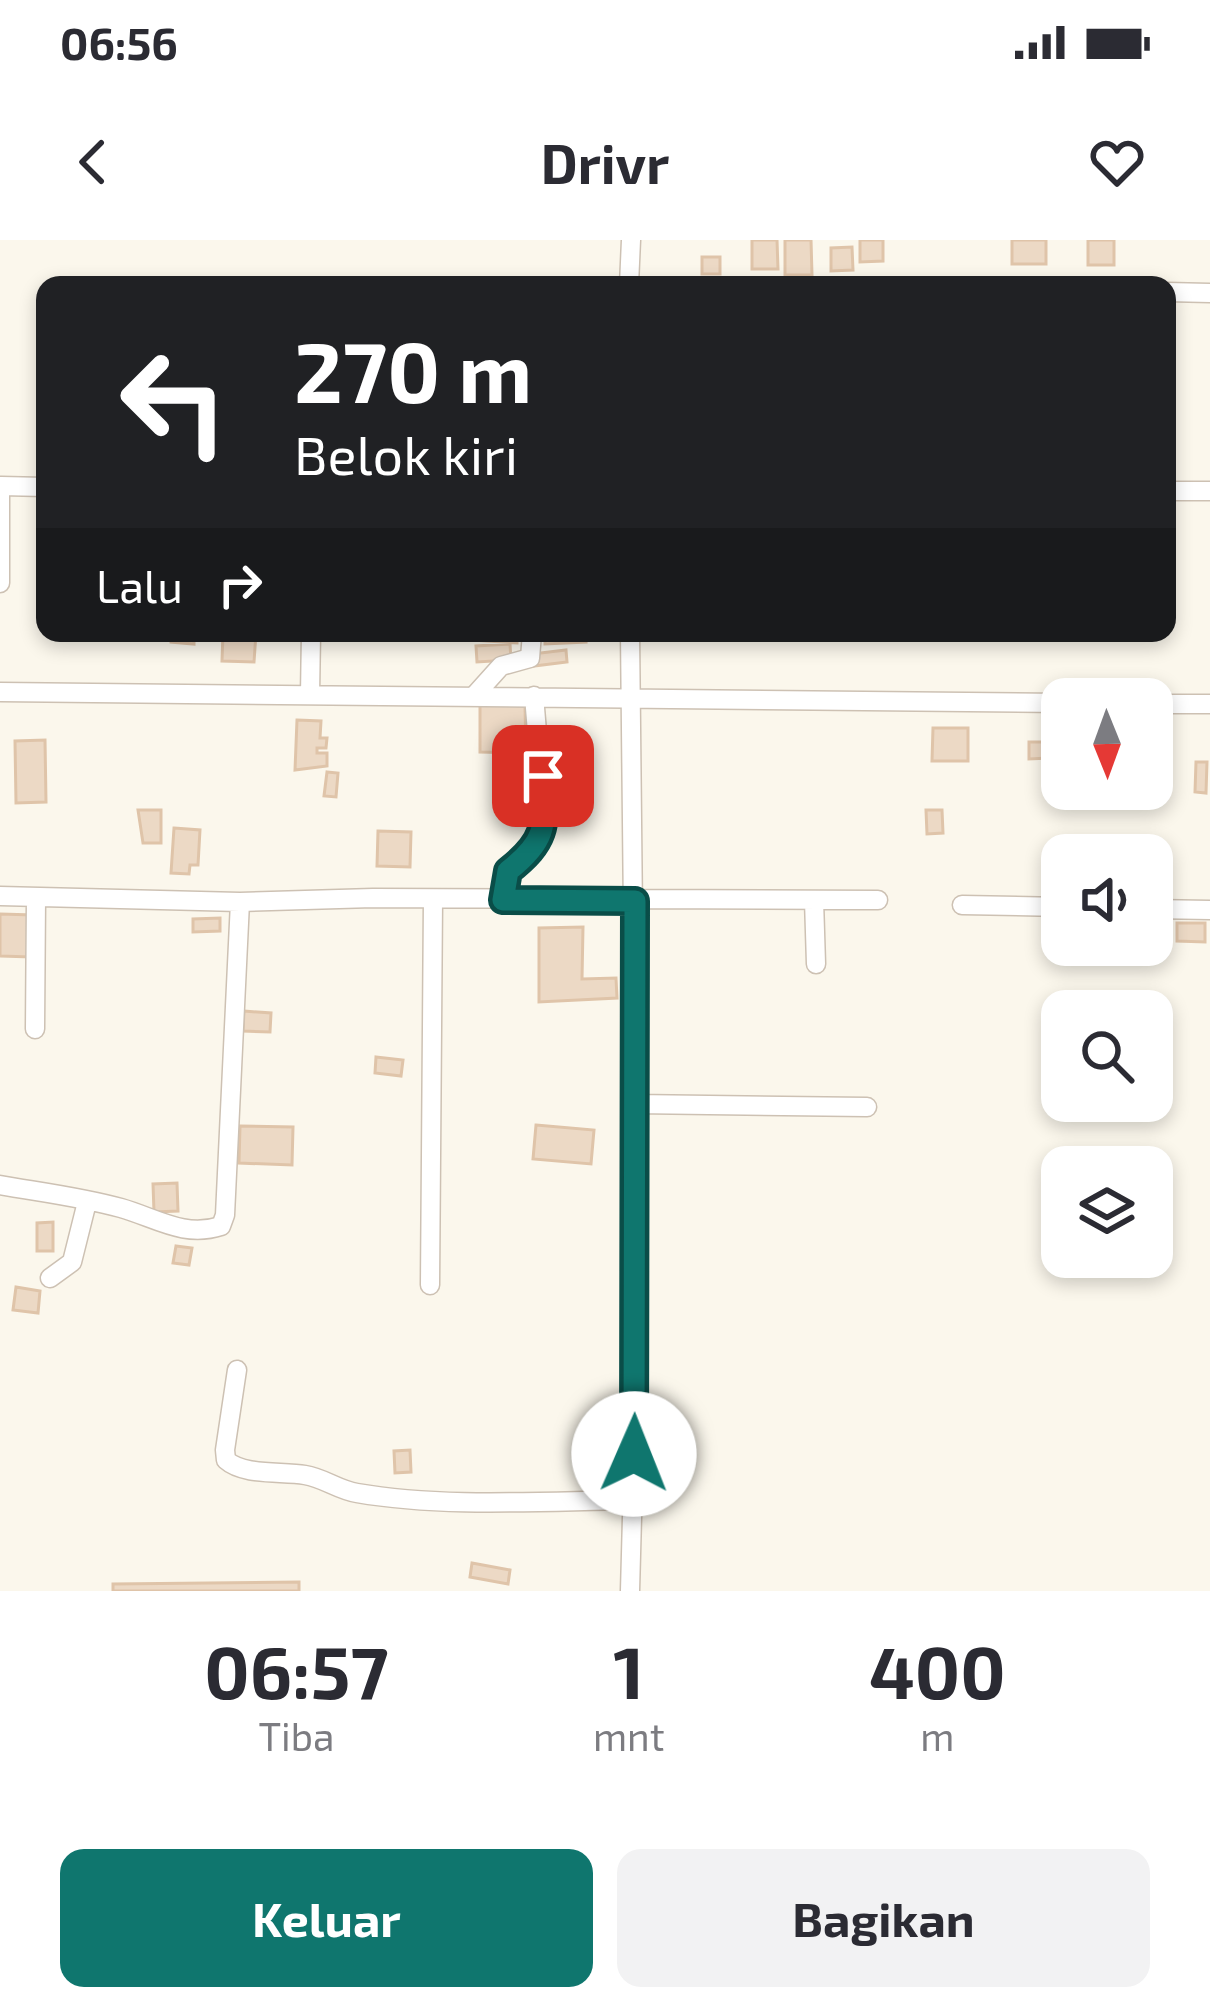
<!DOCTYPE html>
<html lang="id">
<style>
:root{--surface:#fff;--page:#f2f2f3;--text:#2b2b33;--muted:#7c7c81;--accent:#0f766e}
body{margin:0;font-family:"Exo 2",sans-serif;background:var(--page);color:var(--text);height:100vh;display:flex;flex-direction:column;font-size:45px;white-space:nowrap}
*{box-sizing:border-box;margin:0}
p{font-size:39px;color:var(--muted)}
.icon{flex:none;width:66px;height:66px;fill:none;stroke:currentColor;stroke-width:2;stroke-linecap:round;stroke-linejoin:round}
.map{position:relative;height:1351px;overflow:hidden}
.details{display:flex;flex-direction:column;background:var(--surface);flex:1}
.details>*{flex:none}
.hud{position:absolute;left:36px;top:36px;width:1140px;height:366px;border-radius:24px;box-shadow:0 6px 18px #0003;background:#202124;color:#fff;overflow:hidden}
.needle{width:78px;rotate:179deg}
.buttons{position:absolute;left:1041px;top:438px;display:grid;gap:24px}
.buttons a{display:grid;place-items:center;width:132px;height:132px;border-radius:24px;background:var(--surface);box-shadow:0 6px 18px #0003;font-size:60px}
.pin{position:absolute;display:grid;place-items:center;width:102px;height:102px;color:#fff;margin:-51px;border-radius:24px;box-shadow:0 6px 18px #0006}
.me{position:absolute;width:132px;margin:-66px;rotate:1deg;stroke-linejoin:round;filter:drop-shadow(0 0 9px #0008)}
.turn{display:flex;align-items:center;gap:42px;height:252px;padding:0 60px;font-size:54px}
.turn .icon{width:156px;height:156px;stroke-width:2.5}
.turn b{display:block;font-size:84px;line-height:102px}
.then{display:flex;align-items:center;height:114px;padding:0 60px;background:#0003;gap:24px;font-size:45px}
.eta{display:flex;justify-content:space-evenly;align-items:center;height:204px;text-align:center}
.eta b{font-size:72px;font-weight:700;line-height:84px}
.primary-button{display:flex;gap:24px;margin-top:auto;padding:24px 60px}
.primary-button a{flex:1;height:138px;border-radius:24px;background:var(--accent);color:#fff;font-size:48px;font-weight:700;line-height:138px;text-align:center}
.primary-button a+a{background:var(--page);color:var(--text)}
.status{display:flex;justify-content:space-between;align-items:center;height:84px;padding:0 60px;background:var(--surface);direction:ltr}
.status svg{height:33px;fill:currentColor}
header{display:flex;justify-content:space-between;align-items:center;height:156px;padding:0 60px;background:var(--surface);font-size:54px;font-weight:700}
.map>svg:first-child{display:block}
.building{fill:#ecd9c5;stroke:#dfc4a9;stroke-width:3}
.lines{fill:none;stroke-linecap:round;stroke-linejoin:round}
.minor-casing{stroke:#cdc1b3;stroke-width:21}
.minor{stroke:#fff;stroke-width:18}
.route-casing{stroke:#0a4d48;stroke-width:30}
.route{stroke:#0f766e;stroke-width:21}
</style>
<div class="status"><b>06:56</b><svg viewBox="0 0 49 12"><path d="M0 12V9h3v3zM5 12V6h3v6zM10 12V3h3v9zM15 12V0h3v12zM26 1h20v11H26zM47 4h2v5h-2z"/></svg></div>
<header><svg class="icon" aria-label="back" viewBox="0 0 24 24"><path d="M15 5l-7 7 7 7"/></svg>Drivr<svg class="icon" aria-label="heart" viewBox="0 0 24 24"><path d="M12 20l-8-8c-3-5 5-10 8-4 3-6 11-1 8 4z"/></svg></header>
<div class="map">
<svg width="1210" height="1351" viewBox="0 0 1210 1351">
<rect width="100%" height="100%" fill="#fbf7ec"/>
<path class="building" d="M 752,0 L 777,0 L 778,29 L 752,29 Z
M 785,0 L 811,0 L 812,35 L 785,35 Z
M 860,0 L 883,0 L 883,21 L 860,22 Z
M 1012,0 L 1046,0 L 1046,24 L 1012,24 Z
M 1088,0 L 1114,0 L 1114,25 L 1088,25 Z
M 852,7 L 853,30 L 831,31 L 831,8 Z
M 702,17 L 720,17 L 720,34 L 702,34 Z
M 171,393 L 194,393 L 194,404 L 171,402 Z
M 223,393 L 256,393 L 254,422 L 222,421 Z
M 474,393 L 517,393 L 517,403 L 473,400 Z
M 585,393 L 586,402 L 545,404 L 545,394 Z
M 510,404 L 511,420 L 477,422 L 476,406 Z
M 566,410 L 567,422 L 534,426 L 532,414 Z
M 480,464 L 525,466 L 526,513 L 480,512 Z
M 297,480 L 321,481 L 320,498 L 327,498 L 326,508 L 317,508 L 317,513 L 327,513 L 327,526 L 295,530 Z
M 933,488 L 968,488 L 968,521 L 932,521 Z
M 45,500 L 46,562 L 16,563 L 15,501 Z
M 1029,502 L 1049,502 L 1049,518 L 1029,519 Z
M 1196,522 L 1207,522 L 1206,553 L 1195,552 Z
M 327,532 L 338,533 L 336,557 L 324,556 Z
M 138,570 L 161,570 L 161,603 L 143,603 Z
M 926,570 L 942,570 L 943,593 L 927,594 Z
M 174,588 L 200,590 L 198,625 L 190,625 L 189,634 L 171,633 Z
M 378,591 L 411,592 L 410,627 L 377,626 Z
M 0,674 L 33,675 L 31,717 L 0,716 Z
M 220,678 L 220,691 L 193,692 L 193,679 Z
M 1177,683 L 1205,683 L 1205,702 L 1177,701 Z
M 583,687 L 582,739 L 616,738 L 617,758 L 539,762 L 539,688 Z
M 244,771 L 271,773 L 270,792 L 243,791 Z
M 376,817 L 403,820 L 401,836 L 375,833 Z
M 536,885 L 594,890 L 591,924 L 533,919 Z
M 240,886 L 293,887 L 292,925 L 239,923 Z
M 177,943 L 178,971 L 154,972 L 153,944 Z
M 53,982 L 53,1011 L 37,1011 L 37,983 Z
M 176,1006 L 192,1008 L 189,1025 L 173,1023 Z
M 16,1047 L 40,1051 L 38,1073 L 13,1070 Z
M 410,1210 L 411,1232 L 395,1233 L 394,1211 Z
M 472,1323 L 510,1330 L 508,1344 L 470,1337 Z
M 299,1342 L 299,1351 L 113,1351 L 113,1344 Z"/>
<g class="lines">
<g class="minor-casing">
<path id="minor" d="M 629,45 L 631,0
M 1167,52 L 1210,53
M 0,246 L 0,343
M 1,246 L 45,247
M 1167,251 L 1210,251
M 630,393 L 635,864 L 635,1167 L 630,1351
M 0,452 L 1062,463
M 310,455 L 311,393
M 474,456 L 501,426 L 530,418 L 532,393
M 1152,464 L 1210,464
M 0,656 L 240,662 L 373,658 L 878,660
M 503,660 L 508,631 L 528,616 L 545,587 L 534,456
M 814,660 L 816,724
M 962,665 L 1062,667
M 1152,669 L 1210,670
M 35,789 L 36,659
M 635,864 L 867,867
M 0,945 C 40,952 82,957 121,968 C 156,978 184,998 221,986 L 225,975 L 240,662
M 50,1038 L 72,1022 L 87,962
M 430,1045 L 433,659
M 237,1130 L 225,1210 L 226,1220 C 244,1236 281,1231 305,1235 C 324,1238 338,1250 357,1253 C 444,1268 543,1261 632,1260"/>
</g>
<use href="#minor" class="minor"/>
</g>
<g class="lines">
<g class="route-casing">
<path id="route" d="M 543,536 C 545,584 549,599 508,631 L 503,660 L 635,661 L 634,1214"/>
</g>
<use href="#route" class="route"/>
</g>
</svg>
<div class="buttons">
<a><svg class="needle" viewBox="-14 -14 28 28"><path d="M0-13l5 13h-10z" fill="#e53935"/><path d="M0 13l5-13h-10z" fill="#7c7c81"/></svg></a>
<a><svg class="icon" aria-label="sound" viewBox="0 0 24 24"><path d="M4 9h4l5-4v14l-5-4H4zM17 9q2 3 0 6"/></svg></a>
<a><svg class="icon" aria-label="search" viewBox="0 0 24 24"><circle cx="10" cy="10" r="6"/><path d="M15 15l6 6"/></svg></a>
<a><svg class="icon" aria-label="layers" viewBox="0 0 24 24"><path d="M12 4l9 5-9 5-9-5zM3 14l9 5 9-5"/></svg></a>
</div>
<div class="pin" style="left:543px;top:536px;background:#d93025"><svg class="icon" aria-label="arrive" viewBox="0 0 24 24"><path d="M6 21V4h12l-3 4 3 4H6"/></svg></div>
<svg class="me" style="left:634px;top:1214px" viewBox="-20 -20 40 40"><circle r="19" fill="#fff"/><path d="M0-13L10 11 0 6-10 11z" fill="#0f766e"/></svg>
<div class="hud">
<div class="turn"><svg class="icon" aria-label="left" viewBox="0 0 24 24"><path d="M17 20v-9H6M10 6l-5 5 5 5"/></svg><div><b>270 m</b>Belok kiri</div></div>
<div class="then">Lalu<svg class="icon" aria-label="right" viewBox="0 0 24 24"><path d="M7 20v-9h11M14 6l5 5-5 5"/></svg></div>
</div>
</div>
<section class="details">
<div class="eta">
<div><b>06:57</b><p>Tiba</p></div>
<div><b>1</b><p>mnt</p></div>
<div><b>400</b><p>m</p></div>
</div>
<div class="primary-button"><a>Keluar</a><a>Bagikan</a></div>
</section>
